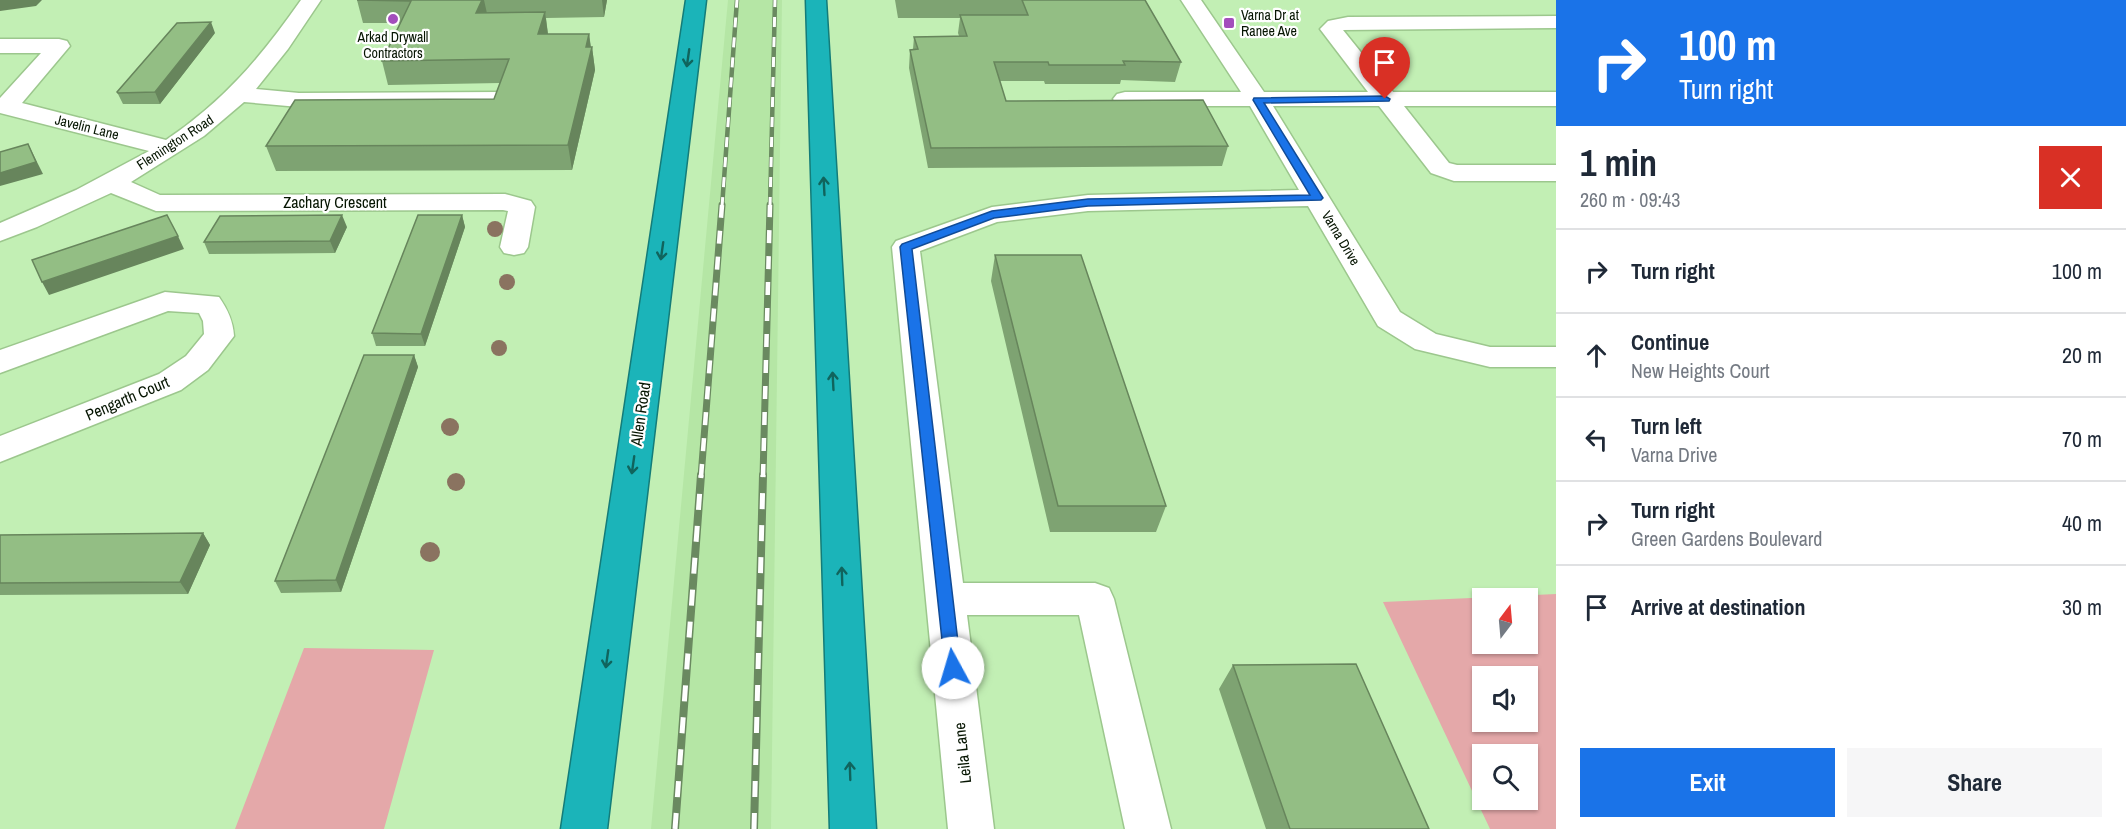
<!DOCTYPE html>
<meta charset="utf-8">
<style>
:root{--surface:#fff;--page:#f6f6f7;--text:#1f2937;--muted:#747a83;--line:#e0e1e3;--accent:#1a73e8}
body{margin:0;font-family:"Archivo Narrow",sans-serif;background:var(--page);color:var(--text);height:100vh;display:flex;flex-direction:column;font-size:22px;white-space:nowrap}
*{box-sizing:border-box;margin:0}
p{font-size:20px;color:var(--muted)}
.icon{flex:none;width:33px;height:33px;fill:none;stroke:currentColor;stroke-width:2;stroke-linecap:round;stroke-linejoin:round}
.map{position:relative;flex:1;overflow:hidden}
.drawer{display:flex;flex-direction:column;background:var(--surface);width:570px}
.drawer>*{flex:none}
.top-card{background:#1a73e8;color:#fff;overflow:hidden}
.needle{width:39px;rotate:16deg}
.controls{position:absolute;left:1472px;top:588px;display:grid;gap:12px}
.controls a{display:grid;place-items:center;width:66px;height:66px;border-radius:0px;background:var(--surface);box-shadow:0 2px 4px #0004;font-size:30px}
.pin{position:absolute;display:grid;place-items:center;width:51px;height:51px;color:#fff;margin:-62px -26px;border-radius:50% 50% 50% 0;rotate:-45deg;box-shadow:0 0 6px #0007}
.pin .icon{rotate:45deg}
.me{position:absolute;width:66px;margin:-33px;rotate:354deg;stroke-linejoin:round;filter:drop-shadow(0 0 4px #0008)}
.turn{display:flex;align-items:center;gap:21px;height:126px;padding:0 24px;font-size:27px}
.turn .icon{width:78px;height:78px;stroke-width:2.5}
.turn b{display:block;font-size:42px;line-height:51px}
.round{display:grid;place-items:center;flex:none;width:63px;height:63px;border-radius:0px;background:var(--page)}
.overview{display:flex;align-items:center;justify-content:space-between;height:102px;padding:0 24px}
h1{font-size:36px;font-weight:700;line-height:45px}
.action{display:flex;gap:12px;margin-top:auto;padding:12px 24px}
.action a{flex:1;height:69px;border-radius:0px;background:var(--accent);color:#fff;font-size:24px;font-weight:700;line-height:69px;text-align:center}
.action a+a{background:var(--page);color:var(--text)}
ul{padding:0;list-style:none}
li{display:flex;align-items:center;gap:18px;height:84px;padding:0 24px;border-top:2px solid var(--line)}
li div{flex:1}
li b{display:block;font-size:22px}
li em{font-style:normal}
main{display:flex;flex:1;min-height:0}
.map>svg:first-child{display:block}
.built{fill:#b5e6a5}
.green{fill:#e4a8a9;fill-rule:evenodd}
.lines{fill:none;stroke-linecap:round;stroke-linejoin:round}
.minor-casing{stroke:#9cc78d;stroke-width:3}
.highway-casing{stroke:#137c79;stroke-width:3}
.minor{fill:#fff;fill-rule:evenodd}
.highway{fill:#1bb4b9;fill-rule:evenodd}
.rail-far2-casing{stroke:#6a8960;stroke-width:4.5}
.rail-far1-casing{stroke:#6a8960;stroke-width:7}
.rail-casing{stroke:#6a8960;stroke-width:8}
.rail-far2{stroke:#fff;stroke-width:3;stroke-dasharray:10;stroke-linecap:butt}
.rail-far1{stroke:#fff;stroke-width:4.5;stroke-dasharray:13;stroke-linecap:butt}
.rail{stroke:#fff;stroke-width:5;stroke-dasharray:16;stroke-linecap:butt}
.tree{fill:#8a7360}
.wall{fill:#7ea372}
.shaded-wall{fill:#67855c}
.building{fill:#93be84;stroke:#67855c;stroke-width:1.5}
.oneway{stroke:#10645d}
.route{fill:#1a73e8;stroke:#114b97;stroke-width:1.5}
.poi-dot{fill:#a34ebc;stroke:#fff;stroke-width:2}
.labels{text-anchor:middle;stroke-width:4.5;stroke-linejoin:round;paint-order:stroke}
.far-poi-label{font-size:14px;fill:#051401;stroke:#fff;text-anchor:start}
.far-street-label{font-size:14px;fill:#051401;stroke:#fff}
.street-label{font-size:16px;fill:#051401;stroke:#fff}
</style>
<main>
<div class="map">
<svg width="1556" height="829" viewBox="0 0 1556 829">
<rect width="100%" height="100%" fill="#c2efb4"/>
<path class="built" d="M 728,0 L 782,0 L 771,829 L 651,829 Z"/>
<path class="green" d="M 1556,594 L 1556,829 L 1490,829 L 1383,602 ZM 1482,598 L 1527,598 L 1527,644 L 1482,644 ZM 1482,676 L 1527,676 L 1527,722 L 1482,722 ZM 1482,754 L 1527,754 L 1527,800 L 1482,800 Z
M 304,648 L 434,650 L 384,829 L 235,829 Z"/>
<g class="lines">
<g class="minor-casing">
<path id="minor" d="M 301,0 L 321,0 L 288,49 L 256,89 L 299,93 L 500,92 L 508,94 L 512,99 L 508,104 L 500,106 L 299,107 L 244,102 L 204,136 L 131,182 L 160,195 L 505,194 L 531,201 L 535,207 L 528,247 L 524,253 L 514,255 L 504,253 L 500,247 L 508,211 L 503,210 L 156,211 L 111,193 L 37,227 L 0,241 L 0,223 L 76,190 L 149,151 L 0,113 L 0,98 L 41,53 L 0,53 L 0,39 L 59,39 L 67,41 L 70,46 L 22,103 L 166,140 C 224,101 261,57 301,0 Z
M 1181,0 L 1201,0 L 1264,92 L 1368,92 L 1320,29 L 1328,21 L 1348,17 L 1556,16 L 1556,28 L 1343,30 L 1393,92 L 1556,92 L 1556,106 L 1404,106 L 1449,163 L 1457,165 L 1556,165 L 1556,181 L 1454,181 L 1431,173 L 1379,106 L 1273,106 L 1400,312 L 1436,334 L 1490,347 L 1556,347 L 1556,367 L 1490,367 L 1415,349 L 1378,326 L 1308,206 L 1088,211 L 997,222 L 920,251 L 963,583 L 1095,583 L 1109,588 L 1114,599 L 1171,829 L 1125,829 L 1079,615 L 967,615 L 994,829 L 948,829 L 892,247 L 896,241 L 992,207 L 1088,195 L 1299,190 L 1250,106 L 1125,106 L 1117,104 L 1113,99 L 1117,94 L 1125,92 L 1241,92 Z
M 165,292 L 219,297 C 228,310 233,321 234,336 L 208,370 L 181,390 L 0,462 L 0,436 L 159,374 L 186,356 L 204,334 L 203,321 L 199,313 L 168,311 L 0,373 L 0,350 Z"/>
</g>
<g class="highway-casing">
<path id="highway" d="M 686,0 L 706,0 L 607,829 L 561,829 Z
M 806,0 L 826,0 L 876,829 L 830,829 Z"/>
</g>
<use href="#minor" class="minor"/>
<use href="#highway" class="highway"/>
<g class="rail-far2-casing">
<path id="rail-far2" d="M 722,207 L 737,0
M 770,207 L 775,0"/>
</g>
<g class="rail-far1-casing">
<path id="rail-far1" d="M 701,477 L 722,205
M 763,477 L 770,205"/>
</g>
<g class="rail-casing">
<path id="rail" d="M 675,829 L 701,475
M 754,829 L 763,475"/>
</g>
<use href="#rail-far2" class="rail-far2"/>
<use href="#rail-far1" class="rail-far1"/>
<use href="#rail" class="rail"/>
</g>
<g class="tree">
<circle cx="495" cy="229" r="8"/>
<circle cx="507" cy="282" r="8"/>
<circle cx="499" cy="348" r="8"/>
<circle cx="450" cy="427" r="9"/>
<circle cx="456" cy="482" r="9"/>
<circle cx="430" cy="552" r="10"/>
</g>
<path class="wall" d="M 357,0 L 607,0 L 604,17 L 546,18 L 548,34 L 589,34 L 591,47 L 592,47 L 595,70 L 572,170 L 276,171 L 266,146 L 494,99 L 500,83 L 388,85 L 382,61 L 400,23 L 363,23 Z
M 895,0 L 1145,0 L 1181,62 L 1175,82 L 1121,80 L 1120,84 L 1045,84 L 1044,81 L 1000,81 L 1006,101 L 1228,146 L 1222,166 L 928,168 L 909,68 L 910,50 L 913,49 L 914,37 L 959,36 L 958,33 L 960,18 L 898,18 Z
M 215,33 L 160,104 L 123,104 L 117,92 Z
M 462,215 L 465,227 L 425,346 L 376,346 L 372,333 Z
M 347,227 L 335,253 L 209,254 L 204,242 Z
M 995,255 L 1166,506 L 1156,532 L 1050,532 L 991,281 Z
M 414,355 L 418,367 L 341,592 L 281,593 L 275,581 Z
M 203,533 L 210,545 L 188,594 L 0,595 L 0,535 Z
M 1233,665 L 1429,829 L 1266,829 L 1219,689 Z"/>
<path class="shaded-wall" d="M 0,0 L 42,0 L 36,6 L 0,11 Z
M 482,0 L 484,0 L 488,18 L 476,13 Z
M 602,0 L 607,0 L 604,17 Z
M 545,12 L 548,35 L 538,34 Z
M 211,22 L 215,33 L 160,104 L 155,92 Z
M 589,34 L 591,50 L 592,47 L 595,70 L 572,170 L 568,145 L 586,47 Z
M 28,144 L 43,174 L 0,186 L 0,173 Z
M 342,215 L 347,227 L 335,253 L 330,241 Z
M 462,215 L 465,227 L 425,346 L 421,334 Z
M 178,236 L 184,249 L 49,295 L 42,282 Z
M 414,355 L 418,367 L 341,592 L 336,580 Z
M 203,533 L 210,545 L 188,594 L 180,582 Z"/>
<path class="building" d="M 357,0 L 482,0 L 476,13 L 545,12 L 538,34 L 589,34 L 586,47 L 592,47 L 568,145 L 266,146 L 295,100 L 494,99 L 509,59 L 382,61 L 411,1 Z
M 1022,0 L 1145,0 L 1181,62 L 1123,61 L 1125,65 L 1049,65 L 1048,62 L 994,62 L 1006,101 L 1203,100 L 1228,146 L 931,148 L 910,50 L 918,49 L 914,37 L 967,36 L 960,15 L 1028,15 Z
M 211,22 L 155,92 L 118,93 L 117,92 L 177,23 Z
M 28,144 L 36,162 L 0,173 L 0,152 Z
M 167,215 L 178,236 L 42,282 L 32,260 Z
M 342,215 L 330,241 L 204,242 L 220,216 Z
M 418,215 L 462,215 L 421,334 L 372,333 Z
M 995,255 L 1081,255 L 1166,506 L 1058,506 Z
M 364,355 L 414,355 L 336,580 L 275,581 Z
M 203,533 L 180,582 L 0,583 L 0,535 Z
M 1356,664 L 1429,829 L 1290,829 L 1233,665 Z"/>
<defs><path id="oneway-shaft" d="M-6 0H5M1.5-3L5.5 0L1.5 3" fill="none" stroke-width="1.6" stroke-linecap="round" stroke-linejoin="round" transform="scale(1.5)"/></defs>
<g class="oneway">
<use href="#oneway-shaft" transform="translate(688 58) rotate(98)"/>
<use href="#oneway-shaft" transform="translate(824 186) rotate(-93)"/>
<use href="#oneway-shaft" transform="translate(662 251) rotate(98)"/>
<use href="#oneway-shaft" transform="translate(833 381) rotate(-93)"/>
<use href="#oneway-shaft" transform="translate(633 465) rotate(98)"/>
<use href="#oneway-shaft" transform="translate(842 576) rotate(-92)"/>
<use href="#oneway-shaft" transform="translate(607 659) rotate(98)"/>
<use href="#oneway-shaft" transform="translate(850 771) rotate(-92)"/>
</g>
<path class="route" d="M 1385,96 L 1390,99 L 1389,101 L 1264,103 L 1323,198 L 1321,200 L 1088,206 L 994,218 L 912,249 L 961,668 L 959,673 L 953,675 L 947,673 L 945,668 L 900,247 L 902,244 L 992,211 L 1088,199 L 1310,195 L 1253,100 L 1254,98 Z"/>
<g class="poi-dot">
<circle cx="393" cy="19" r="6"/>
<rect x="1223" y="17" width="12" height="12" rx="3"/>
</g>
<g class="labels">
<g class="far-poi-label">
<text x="1241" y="20">Varna Dr at<tspan x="1241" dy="16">Ranee Ave</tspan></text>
<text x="393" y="42" text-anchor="middle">Arkad Drywall<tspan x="393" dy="16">Contractors</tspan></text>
</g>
<g class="far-street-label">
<text transform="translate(87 127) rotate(14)" y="5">Javelin Lane</text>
<text transform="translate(175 142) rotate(-33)" y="5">Flemington Road</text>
<text transform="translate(1341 238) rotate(59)" y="5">Varna Drive</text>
</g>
<g class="street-label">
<text x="335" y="208">Zachary Crescent</text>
<text transform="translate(127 398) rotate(-23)" y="6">Pengarth Court</text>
<text transform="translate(640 414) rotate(-82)" y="6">Allen Road</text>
<text transform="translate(962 753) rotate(-96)" y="6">Leila Lane</text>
</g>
</g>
</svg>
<div class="controls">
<a><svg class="needle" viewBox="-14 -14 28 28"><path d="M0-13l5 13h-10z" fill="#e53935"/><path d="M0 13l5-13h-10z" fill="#747a83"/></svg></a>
<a><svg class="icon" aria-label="sound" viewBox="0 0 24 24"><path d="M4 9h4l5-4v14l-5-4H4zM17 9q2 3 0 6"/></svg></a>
<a><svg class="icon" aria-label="search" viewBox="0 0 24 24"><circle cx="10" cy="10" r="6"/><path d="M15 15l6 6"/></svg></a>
</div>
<div class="pin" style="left:1385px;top:99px;background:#d93025"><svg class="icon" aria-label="arrive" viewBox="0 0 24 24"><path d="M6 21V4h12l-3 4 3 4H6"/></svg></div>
<svg class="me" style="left:953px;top:668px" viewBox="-20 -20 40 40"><circle r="19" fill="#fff"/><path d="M0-13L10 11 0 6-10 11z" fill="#1a73e8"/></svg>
</div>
<section class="drawer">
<div class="top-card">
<div class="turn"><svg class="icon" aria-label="right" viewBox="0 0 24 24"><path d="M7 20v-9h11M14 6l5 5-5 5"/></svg><div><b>100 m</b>Turn right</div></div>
</div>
<div class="overview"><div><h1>1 min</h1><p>260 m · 09:43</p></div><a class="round" style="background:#d93025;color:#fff"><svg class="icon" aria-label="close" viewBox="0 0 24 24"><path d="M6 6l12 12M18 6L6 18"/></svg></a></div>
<ul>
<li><svg class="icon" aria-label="right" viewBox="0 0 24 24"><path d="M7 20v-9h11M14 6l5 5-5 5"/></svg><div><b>Turn right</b></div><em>100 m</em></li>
<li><svg class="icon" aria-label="ahead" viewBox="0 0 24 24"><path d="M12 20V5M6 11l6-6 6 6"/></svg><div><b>Continue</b><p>New Heights Court</p></div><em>20 m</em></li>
<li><svg class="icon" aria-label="left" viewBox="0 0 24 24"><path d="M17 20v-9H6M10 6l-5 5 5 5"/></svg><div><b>Turn left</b><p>Varna Drive</p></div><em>70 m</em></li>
<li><svg class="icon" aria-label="right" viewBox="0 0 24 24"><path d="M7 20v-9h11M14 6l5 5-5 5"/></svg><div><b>Turn right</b><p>Green Gardens Boulevard</p></div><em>40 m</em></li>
<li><svg class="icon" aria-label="arrive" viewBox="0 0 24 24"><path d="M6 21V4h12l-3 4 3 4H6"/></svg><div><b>Arrive at destination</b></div><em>30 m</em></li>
</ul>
<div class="action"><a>Exit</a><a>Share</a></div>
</section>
</main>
